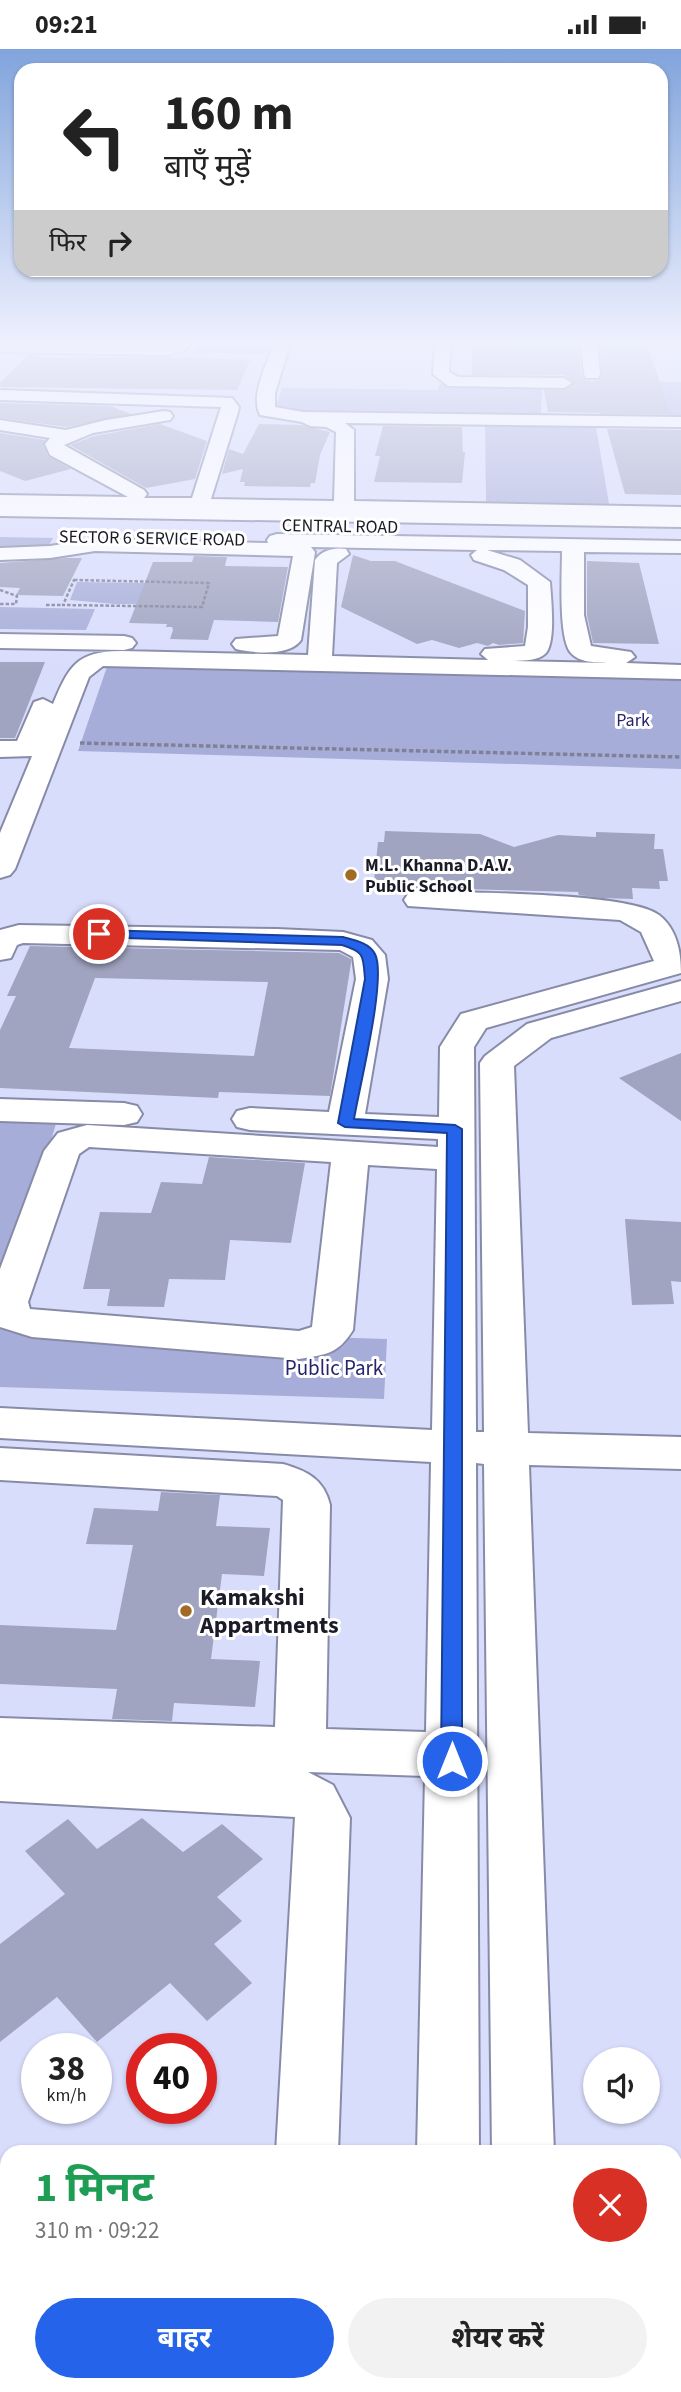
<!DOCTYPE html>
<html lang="hi">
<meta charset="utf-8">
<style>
:root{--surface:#fff;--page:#f2f2f2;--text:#222;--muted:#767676;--accent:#2563eb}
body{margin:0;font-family:"Source Sans 3","Noto Sans Devanagari",sans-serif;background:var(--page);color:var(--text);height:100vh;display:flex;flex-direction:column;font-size:26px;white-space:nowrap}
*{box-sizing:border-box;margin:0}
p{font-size:23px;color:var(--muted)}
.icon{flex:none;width:38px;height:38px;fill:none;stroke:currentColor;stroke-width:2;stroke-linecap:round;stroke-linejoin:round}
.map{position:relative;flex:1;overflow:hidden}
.side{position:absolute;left:0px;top:2096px;width:682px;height:247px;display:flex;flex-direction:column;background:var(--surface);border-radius:21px 21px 0 0;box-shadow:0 2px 5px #0004}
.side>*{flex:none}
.guide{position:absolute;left:14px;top:14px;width:654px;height:214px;border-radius:21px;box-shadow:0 2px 5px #0004;background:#fff;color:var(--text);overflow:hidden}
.buttons{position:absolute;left:583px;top:1998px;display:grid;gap:14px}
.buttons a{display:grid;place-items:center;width:77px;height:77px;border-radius:50%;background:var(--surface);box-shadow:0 2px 5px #0004;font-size:35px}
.speed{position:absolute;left:21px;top:1984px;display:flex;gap:14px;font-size:35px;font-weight:700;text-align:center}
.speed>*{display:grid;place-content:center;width:91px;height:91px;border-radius:50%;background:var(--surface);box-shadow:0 2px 5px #0004;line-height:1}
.speed small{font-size:18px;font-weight:400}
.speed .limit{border:10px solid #d22;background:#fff;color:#111}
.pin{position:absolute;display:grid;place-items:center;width:60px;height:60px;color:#fff;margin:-30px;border:4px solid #fff;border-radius:50%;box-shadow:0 2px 7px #0007}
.me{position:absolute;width:77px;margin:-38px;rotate:0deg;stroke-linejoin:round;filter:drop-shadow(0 0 5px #0008)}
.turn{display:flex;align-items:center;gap:24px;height:147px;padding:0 35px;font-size:32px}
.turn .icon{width:91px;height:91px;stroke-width:2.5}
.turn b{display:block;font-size:49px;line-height:60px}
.then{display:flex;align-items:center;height:66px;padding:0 35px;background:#0003;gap:14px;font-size:26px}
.round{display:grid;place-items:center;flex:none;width:74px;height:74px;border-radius:37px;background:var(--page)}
.head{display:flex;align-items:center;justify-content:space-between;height:119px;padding:0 35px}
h1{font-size:42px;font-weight:700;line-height:52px;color:#1e9e55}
.button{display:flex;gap:14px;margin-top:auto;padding:14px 35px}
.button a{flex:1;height:80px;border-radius:42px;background:var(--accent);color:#fff;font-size:28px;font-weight:700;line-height:80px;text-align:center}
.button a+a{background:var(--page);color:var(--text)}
.status{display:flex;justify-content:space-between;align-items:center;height:49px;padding:0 35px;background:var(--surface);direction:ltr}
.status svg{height:19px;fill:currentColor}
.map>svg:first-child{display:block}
.green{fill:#a7add9}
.building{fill:#a0a4c0;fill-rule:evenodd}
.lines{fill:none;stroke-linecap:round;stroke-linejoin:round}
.minor-casing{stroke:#878ba7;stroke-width:4}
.major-casing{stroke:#878ba7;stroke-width:4}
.path-far1{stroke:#7f8297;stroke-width:2.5;stroke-dasharray:3.5 2;stroke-linecap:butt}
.path{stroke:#7f8297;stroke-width:3.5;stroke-dasharray:4.5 2.5;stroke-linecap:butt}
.minor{fill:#fff;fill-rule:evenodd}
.major{fill:#fff;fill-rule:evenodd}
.route{fill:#2563eb;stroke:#184099;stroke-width:2}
.poi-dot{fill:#a16b25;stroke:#fff;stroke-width:2.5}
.labels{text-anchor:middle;stroke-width:6;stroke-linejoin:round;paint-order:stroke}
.far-street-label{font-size:18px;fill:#1a1b26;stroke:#fff}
.far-park-label{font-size:18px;fill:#28246c;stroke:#fff}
.far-poi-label{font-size:18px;font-weight:bold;fill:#1a1b26;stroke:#fff;text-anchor:start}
.park-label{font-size:21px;fill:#28246c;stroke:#fff}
.near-poi-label{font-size:24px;font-weight:bold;fill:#1a1b26;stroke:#fff;text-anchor:start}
</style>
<div class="status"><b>09:21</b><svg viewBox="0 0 49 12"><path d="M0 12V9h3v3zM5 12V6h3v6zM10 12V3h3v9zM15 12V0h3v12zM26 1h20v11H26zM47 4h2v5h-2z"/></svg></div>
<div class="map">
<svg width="681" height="2343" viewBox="0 0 681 2343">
<rect width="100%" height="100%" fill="#d9ddfc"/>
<path class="green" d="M 198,295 L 269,295 L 267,305 L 194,304 Z
M 592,332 L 681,333 L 681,366 L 600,365 Z
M 440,335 L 542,337 L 541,365 L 281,364 L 275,361 L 282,339 L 437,341 Z
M 485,371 L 595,372 L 609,455 L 486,453 Z
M 0,488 L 53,489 L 48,498 L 0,498 Z
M 77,533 L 200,535 L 193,555 L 115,555 L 70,551 Z
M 0,558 L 95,560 L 86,581 L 0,580 Z
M 108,615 L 681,624 L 681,720 L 78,702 Z
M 0,1059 L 60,1061 L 0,1265 Z
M 0,1278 L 387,1290 L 384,1350 L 0,1338 Z"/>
<path class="building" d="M 547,295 L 578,295 L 581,325 L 586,332 L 598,332 L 602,326 L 600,295 L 647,295 L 670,365 L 548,363 L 544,341 L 565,341 L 573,336 L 573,332 L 564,326 L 472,326 L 472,298 L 547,299 Z
M 28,306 L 46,309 L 171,308 L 250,311 L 237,341 L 1,338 L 0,334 Z
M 0,354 L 110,357 L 131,365 L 66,378 L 0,369 Z
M 160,375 L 207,392 L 195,430 L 146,439 L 70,396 L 94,387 Z
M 259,375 L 302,376 L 330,383 L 320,406 L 315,434 L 311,434 L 310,438 L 244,437 L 245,433 L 240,433 L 243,420 L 222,425 L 229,400 L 243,405 Z
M 383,377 L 462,378 L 463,403 L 465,403 L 462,434 L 374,433 L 380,407 L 375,407 Z
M 607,380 L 681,381 L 681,446 L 625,445 Z
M 0,384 L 45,391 L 43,396 L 48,407 L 71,420 L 25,432 L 0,422 Z
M 353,506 L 371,512 L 395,512 L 525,562 L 523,594 L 499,596 L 493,594 L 488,597 L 477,594 L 459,599 L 432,591 L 417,595 L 341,558 Z
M 194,507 L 227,508 L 225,517 L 288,518 L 278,573 L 214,571 L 208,591 L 170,590 L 173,581 L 172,578 L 166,578 L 167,575 L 129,574 L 153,513 L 192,513 Z
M 66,509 L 82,509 L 63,547 L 16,546 L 20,539 L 0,538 L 0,514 Z
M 587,512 L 639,514 L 659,595 L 593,594 L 587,566 Z
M 0,613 L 45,613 L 15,689 L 0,689 Z
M 385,782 L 480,785 L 514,798 L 558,786 L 596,788 L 596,783 L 655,785 L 654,800 L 663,800 L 668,832 L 659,832 L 660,840 L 632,839 L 633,850 L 602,849 L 579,846 L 578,843 L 419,839 L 407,843 L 373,842 L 378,793 L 384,793 Z
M 30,897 L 339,904 L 351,910 L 351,914 L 330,1047 L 219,1043 L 218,1049 L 0,1039 L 0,981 L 16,947 L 7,947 ZM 95,929 L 268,933 L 254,1007 L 69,999 Z
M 681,1004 L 681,1072 L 619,1029 Z
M 209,1108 L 305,1114 L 291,1194 L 230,1191 L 225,1231 L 169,1230 L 164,1258 L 107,1257 L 110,1240 L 83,1240 L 100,1163 L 151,1164 L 161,1133 L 202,1135 Z
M 625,1170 L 681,1173 L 681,1233 L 671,1232 L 674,1255 L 632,1256 Z
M 161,1443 L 220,1446 L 216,1477 L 270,1479 L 264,1527 L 222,1525 L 211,1610 L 260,1612 L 255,1658 L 174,1654 L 172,1672 L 112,1670 L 117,1640 L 0,1635 L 0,1576 L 116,1581 L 133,1496 L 86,1495 L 94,1459 L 158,1462 Z
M 142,1769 L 183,1803 L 222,1775 L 263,1810 L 217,1848 L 242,1872 L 214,1895 L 252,1934 L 207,1972 L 170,1934 L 97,1993 L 57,1948 L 0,1993 L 0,1895 L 65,1845 L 25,1802 L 68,1770 L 97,1800 Z"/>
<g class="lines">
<g class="minor-casing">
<path id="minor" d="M 0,295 L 167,296 L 190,295 L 184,302 L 167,306 L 0,303 Z
M 274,295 L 290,295 L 275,344 L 275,358 L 303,363 L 681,368 L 681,378 L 345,374 L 354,381 L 354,452 L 681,458 L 681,470 L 0,458 L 0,446 L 128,448 L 50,406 L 45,395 L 50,389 L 0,381 L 0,371 L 66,381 L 106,371 L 164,362 L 170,363 L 173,367 L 170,371 L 93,384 L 64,396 L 144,441 L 147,445 L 144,449 L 192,449 L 221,358 L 0,351 L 0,341 L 232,349 L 239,358 L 238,363 L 211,450 L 334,452 L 336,383 L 326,378 L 310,377 L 302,373 L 260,366 C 250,346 267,315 274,295 Z
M 435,295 L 451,295 L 449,323 L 458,328 L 564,329 L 572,334 L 564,339 L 448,337 L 433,325 Z
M 581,295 L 597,295 L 600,325 L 598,329 L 586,329 L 584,325 Z
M 277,485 L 681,492 L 681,504 L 584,503 L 584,566 L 591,597 L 631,603 L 635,608 L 626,614 L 681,616 L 681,630 L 103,617 L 89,628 L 15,820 L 10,826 L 0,829 L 0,784 L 32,707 L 0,708 L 0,692 L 17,692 L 34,653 L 43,650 L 53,655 C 69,617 77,602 121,602 L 308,606 L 315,511 C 322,501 335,498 346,500 L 349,505 L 337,514 L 332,607 L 488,611 L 481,605 L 485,600 L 525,597 L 528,578 L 528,536 L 504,521 L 474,511 L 471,506 L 477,501 L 311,498 L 315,503 L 301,591 C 289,608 253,604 236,600 L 232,595 L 236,590 L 278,587 L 293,507 L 95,502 L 50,509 L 0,511 L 0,499 L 50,497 L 95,490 L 268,494 L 267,491 L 270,487 ZM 487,501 L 562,502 C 562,523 558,590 571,604 C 580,614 595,613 607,614 L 514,612 C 524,611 539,612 546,604 C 556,592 551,549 550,533 L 520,511 Z
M 0,585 L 124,587 L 132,589 L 136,594 L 132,599 L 124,601 L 0,599 Z
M 419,842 C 465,844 628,843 659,866 C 677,880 681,903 681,924 L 486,979 L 474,998 L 476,1383 L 484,1383 L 480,1014 L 485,1007 L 527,975 L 681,932 L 681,952 L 551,989 L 514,1017 L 528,1384 L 681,1388 L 681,1420 L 529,1416 L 554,2104 L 492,2104 L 484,1415 L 476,1414 L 479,2104 L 417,2104 L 425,1727 L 308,1723 L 333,1736 L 350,1769 L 338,2104 L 276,2104 L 295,1768 L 0,1752 L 0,1669 L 275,1678 L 283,1451 L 277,1447 L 0,1431 L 0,1399 L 283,1415 C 307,1422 324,1430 330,1456 L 326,1680 L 426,1683 L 431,1413 L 0,1389 L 0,1359 L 432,1381 L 437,1120 L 368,1116 L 353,1281 C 337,1306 327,1305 299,1310 L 32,1288 L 0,1278 L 0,1220 L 44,1102 L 58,1084 L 87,1076 L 438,1098 L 438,1090 L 250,1081 L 237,1078 L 232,1070 L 237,1062 L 250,1059 L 329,1063 L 356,930 L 353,908 L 340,901 L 23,894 L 17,896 L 11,909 L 0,911 L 0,881 L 19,876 L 277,880 L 343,883 L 372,891 L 385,906 L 388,930 L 365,1065 L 439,1068 L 440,998 L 461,965 L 654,912 L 641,883 L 620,871 L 408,857 L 404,851 L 408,845 ZM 89,1098 L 331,1113 L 312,1278 L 299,1282 L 30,1260 L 28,1253 L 79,1105 Z
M 0,1050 L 124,1054 L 137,1057 L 142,1065 L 137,1073 L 124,1076 L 0,1072 Z
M 0,2143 L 7,2143 L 7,2207 L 0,2207 Z
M 0,2263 L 7,2264 L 7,2332 L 0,2331 Z
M 676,2301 L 681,2301 L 681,2343 L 645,2343 L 642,2336 L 676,2336 Z
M 413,2336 L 481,2336 L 481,2343 L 413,2343 Z
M 495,2336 L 563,2336 L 563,2343 L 495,2343 Z"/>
</g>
<g class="major-casing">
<path id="major" d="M 0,455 L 681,466 L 681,478 L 0,467 Z"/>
</g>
<path class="path-far1" d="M 74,531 L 209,534 L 202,558 L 63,556 Z
M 0,541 L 17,547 L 16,555 L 0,555
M 46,556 L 63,556"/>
<path class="path" d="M 80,694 L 681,708"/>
<use href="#minor" class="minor"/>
<use href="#major" class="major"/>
</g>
<linearGradient id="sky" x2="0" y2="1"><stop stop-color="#81a4dc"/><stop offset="0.47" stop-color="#eef0fe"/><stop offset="1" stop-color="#eef0fe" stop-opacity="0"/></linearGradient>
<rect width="681" height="623" fill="url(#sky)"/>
<path class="route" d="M 99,881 L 343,888 C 354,891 370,894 375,905 C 387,929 359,1039 354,1070 L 455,1076 L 462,1080 L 462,1712 L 459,1719 L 452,1721 L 444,1719 L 441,1712 L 447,1084 L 345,1078 L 338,1074 L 365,930 C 363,907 365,903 342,896 L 95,888 L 95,882 Z"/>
<g class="poi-dot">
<circle cx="351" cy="826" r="7"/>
<circle cx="186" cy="1562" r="7"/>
</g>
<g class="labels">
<g class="far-street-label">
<text transform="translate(340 477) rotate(1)" y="6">CENTRAL ROAD</text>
<text transform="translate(152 489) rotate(1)" y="6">SECTOR 6 SERVICE ROAD</text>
</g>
<g class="far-park-label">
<text x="633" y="677">Park</text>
</g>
<g class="far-poi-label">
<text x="365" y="822">M.L. Khanna D.A.V.<tspan x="365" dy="21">Public School</tspan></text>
</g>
<g class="park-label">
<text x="334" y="1326">Public Park</text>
</g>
<g class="near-poi-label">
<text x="200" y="1556">Kamakshi<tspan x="200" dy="28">Appartments</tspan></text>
</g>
</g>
</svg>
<div class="buttons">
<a><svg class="icon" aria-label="sound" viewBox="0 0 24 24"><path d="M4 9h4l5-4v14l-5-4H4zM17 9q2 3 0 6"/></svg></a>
</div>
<div class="speed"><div>38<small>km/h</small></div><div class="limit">40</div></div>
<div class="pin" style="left:99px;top:885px;background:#d93025"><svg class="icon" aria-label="arrive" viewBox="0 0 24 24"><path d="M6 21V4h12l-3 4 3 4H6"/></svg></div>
<svg class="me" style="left:452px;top:1712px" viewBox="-20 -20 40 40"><circle r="17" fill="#2563eb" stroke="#fff" stroke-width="3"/><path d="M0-11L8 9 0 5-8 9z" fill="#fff"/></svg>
<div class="guide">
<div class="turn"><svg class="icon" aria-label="left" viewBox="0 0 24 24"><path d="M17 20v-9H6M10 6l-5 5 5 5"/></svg><div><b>160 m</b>बाएँ मुड़ें</div></div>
<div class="then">फिर<svg class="icon" aria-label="right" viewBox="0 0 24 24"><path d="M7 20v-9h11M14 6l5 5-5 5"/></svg></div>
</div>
<section class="side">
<div class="head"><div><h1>1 मिनट</h1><p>310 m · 09:22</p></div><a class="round" style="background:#d93025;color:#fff"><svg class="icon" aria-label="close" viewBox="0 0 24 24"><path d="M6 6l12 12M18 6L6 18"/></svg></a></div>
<div class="button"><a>बाहर</a><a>शेयर करें</a></div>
</section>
</div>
